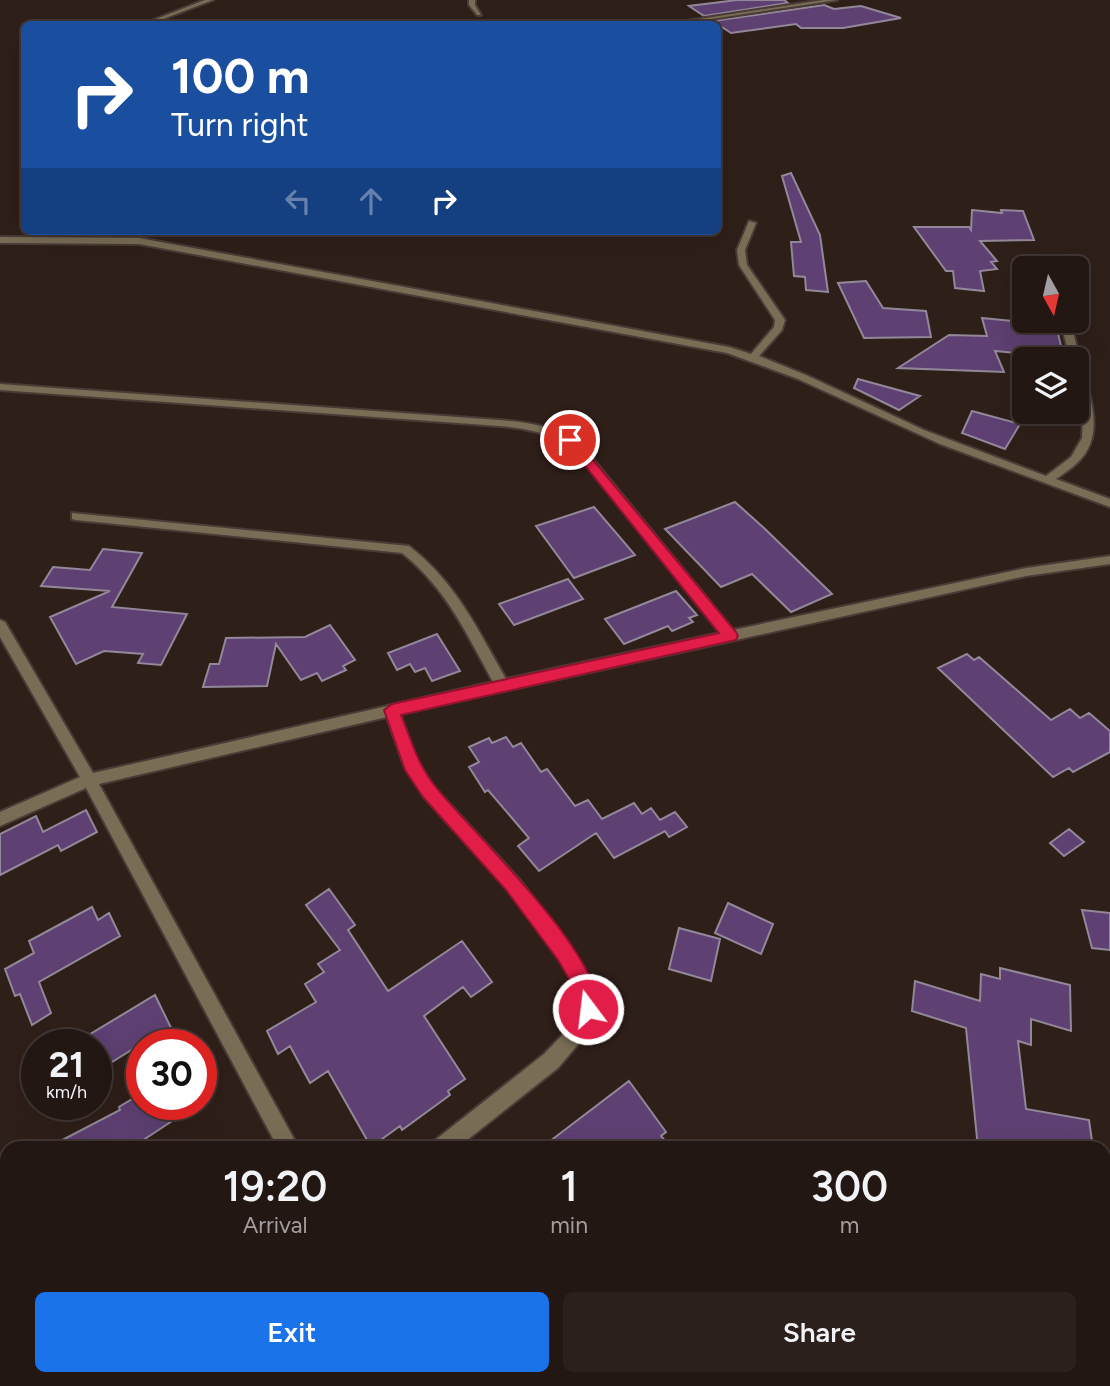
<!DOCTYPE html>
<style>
:root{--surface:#231713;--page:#2b201c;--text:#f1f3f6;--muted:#a39fa0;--line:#403633;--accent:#1a73e8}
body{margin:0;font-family:Figtree,sans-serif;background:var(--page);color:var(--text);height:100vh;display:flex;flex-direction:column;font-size:26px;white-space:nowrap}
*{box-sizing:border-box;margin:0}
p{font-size:23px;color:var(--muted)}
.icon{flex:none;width:38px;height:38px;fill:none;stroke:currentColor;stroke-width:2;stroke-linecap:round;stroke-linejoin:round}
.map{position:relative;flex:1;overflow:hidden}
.side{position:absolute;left:0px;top:1141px;width:1111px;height:245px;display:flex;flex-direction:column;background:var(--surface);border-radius:21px 21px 0 0;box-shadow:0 7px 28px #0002,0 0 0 2px var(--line)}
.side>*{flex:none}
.banner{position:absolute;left:21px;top:21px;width:700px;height:214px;border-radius:10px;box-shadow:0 7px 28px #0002,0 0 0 2px var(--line);background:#1a4fa0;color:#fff;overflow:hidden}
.needle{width:46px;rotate:172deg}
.fabs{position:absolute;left:1012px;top:256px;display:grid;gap:14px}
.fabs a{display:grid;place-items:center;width:77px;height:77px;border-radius:10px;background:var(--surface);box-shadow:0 7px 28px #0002,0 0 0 2px var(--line);font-size:35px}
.speed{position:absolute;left:21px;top:1029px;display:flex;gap:14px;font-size:35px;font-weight:700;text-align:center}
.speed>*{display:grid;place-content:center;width:91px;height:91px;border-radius:50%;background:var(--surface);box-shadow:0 7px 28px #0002,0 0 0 2px var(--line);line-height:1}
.speed small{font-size:18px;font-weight:400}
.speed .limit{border:10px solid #d22;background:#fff;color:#111}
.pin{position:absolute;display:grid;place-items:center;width:60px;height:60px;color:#fff;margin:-30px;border:4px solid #fff;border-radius:50%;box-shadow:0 2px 7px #0007}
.me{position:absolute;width:77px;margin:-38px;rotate:345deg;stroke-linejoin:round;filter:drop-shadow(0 0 5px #0008)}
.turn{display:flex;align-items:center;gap:24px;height:147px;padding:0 35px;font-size:32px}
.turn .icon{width:91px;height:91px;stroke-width:2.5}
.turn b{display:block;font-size:49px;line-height:60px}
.lanes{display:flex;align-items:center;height:66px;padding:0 35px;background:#0003;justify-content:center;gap:35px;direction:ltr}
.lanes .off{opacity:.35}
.eta{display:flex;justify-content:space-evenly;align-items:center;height:119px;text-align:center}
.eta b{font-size:42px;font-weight:600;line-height:49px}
.primary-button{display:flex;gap:14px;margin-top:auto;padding:14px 35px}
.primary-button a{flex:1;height:80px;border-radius:10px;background:var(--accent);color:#fff;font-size:28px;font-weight:600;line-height:80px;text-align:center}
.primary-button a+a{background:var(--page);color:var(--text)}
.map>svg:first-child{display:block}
.building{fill:#5e4072;stroke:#928899;stroke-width:2}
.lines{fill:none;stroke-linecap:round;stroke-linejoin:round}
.minor-casing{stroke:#4b3b36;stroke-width:4}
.minor{fill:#796d55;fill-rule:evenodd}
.route{fill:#e11d48;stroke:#92132f;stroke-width:2}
</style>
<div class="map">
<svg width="1110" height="1386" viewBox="0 0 1110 1386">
<rect width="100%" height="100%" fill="#2f1f19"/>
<path class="building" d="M 737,0 L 784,0 L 788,3 L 704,16 L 689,6 Z
M 824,5 L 834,9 L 861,6 L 901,18 L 843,28 L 801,28 L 796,24 L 731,33 L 713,21 Z
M 791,173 L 820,235 L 828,292 L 806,290 L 805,277 L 794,276 L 791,242 L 801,242 L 782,176 Z
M 972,210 L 1002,213 L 1001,210 L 1023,211 L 1034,240 L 980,241 L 997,261 L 991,262 L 997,269 L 980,271 L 984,291 L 955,288 L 953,271 L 946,271 L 914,227 L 969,227 L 971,230 Z
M 866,281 L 883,308 L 926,311 L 931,337 L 864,338 L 838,283 Z
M 982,318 L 1056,325 L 1064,358 L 995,351 L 1004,372 L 898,368 L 949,335 L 987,336 Z
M 858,379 L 920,396 L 899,410 L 854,388 Z
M 972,411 L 1020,424 L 1005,449 L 962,433 Z
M 735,502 L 764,528 L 832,594 L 791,612 L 752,574 L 721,587 L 665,529 Z
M 594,507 L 635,555 L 574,578 L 536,526 Z
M 103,549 L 142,553 L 112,607 L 187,614 L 161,665 L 138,663 L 143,654 L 104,651 L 76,664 L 50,617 L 110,591 L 41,586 L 53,567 L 90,570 Z
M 568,579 L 583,599 L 514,625 L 499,604 Z
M 676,591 L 697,615 L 689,618 L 693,622 L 672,631 L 668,626 L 624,644 L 605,619 Z
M 330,625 L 355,660 L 343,666 L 346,670 L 322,681 L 317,673 L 301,680 L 276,644 L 267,686 L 203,687 L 210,664 L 219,664 L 226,638 L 305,637 Z
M 437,634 L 460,671 L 432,681 L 425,668 L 415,672 L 410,664 L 397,670 L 388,653 Z
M 967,654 L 974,660 L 979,657 L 1051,720 L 1070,709 L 1080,718 L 1089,713 L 1110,731 L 1110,752 L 1073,772 L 1069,768 L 1053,777 L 938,668 Z
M 506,737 L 513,747 L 521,743 L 541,772 L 547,769 L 575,806 L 588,800 L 602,819 L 634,803 L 642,814 L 651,808 L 660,820 L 675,812 L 687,827 L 669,837 L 665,831 L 614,858 L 596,833 L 539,871 L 518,846 L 529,838 L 488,790 L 485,792 L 469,767 L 479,762 L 469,747 L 489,738 L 492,743 Z
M 86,810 L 97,832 L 61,851 L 58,845 L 0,875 L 0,834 L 36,816 L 43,832 Z
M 1069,829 L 1084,842 L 1064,856 L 1050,843 Z
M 329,889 L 355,925 L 348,930 L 388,991 L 462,941 L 492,982 L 471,997 L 463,987 L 424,1016 L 465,1079 L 448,1091 L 450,1095 L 402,1130 L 400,1126 L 371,1147 L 328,1071 L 310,1083 L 290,1046 L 278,1054 L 267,1031 L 316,1002 L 305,984 L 324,972 L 318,964 L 340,950 L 306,905 Z
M 728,903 L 773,924 L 761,954 L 715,933 Z
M 92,907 L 98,920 L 109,913 L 120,936 L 39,982 L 51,1013 L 32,1025 L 20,994 L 15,996 L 5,969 L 34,953 L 29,941 Z
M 1082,910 L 1110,913 L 1110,950 L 1092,948 Z
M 679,928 L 720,939 L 711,981 L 669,969 Z
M 1000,968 L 1070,985 L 1071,1031 L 1031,1019 L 1031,1045 L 1018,1041 L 1026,1109 L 1089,1120 L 1093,1148 L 978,1148 L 966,1028 L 912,1011 L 915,981 L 980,1001 L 981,974 L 1000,979 Z
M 155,995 L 174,1034 L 157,1045 L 141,1044 L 96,1072 L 96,1045 L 72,1045 Z
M 629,1081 L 666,1132 L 661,1136 L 671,1148 L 541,1148 Z
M 142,1093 L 142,1104 L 198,1104 L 131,1148 L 47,1148 L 120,1110 L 119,1107 Z"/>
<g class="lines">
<g class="minor-casing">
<path id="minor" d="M 205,0 L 213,0 L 150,24 L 143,24 Z
M 469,0 L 475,0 L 475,5 L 481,15 L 477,15 L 469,5 Z
M 823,0 L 837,0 L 678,24 L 667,24 Z
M 749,221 L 756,223 L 745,250 L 747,265 L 785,320 L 782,330 L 759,356 L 806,375 L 924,430 L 1046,476 L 1071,457 L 1082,438 L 1083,413 L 1076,382 L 1076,359 L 1070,359 L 1060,320 L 1070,320 L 1080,359 L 1077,361 L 1081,364 C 1090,396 1106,435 1078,462 C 1071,469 1063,474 1056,479 L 1110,499 L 1110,507 L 940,444 L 798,379 L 727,353 L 139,244 L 0,243 L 0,237 L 139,238 L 729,347 L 751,354 L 774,327 L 775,320 L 739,265 L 737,250 Z
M 1051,261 L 1054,262 L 1056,268 L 1048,268 L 1047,264 Z
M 0,384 L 499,420 C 534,423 562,427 588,453 L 733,630 L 1026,568 L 1110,556 L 1110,564 L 1026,576 L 400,714 L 418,763 L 434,787 L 519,879 L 571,947 L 596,990 L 597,1009 L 585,1036 L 558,1068 L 457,1148 L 431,1148 L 434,1141 L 544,1054 L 573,1024 L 579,1009 L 578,992 L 559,959 L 507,889 L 424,797 L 404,765 L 387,717 L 99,784 L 299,1148 L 278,1148 L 86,788 L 0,826 L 0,812 L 80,777 L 0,637 L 0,620 L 5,622 L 93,773 L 493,682 C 467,634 445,587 402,553 L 76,520 L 72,519 L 72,513 L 409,546 C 455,581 478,630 506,679 L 720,633 L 580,457 C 556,433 532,429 499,426 L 0,390 Z
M 1110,1314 L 1110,1339 L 1104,1342 L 1104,1317 Z
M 132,1379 L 160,1379 L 157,1386 L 129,1386 Z
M 402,1379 L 425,1379 L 428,1386 L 405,1386 Z
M 1037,1379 L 1063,1379 L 1060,1386 L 1034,1386 Z"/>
</g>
<use href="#minor" class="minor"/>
</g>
<path class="route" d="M 570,436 L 574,437 L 736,632 L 738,636 L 736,640 L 401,715 C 411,740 418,765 435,786 C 467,828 616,965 595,1016 L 588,1019 L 580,1016 L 577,992 L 558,960 L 506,890 L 423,797 L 405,770 L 384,710 L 392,704 L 719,633 L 566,442 L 566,437 Z"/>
</svg>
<div class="fabs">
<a><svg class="needle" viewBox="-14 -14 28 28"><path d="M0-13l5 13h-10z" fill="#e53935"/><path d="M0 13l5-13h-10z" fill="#a39fa0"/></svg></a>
<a><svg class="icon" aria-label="layers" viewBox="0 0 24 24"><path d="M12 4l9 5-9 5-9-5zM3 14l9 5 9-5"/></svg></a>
</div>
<div class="speed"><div>21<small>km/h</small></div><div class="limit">30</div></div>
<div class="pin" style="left:570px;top:440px;background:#d93025"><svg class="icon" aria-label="arrive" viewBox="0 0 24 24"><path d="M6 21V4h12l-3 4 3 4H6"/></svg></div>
<svg class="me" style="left:588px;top:1009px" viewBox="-20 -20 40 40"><circle r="17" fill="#e11d48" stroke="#fff" stroke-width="3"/><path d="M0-11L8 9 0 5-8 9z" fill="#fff"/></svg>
<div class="banner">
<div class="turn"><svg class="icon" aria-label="right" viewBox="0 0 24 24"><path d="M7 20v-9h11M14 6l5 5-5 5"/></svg><div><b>100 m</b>Turn right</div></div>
<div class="lanes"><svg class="icon off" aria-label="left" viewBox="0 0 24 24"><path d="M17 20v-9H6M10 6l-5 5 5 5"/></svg><svg class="icon off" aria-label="ahead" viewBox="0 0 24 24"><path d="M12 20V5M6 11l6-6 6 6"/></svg><svg class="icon" aria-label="right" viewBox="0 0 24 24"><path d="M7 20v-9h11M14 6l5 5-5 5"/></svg></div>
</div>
<section class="side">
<div class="eta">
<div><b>19:20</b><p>Arrival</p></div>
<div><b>1</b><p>min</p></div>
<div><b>300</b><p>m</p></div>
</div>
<div class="primary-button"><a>Exit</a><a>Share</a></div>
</section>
</div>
